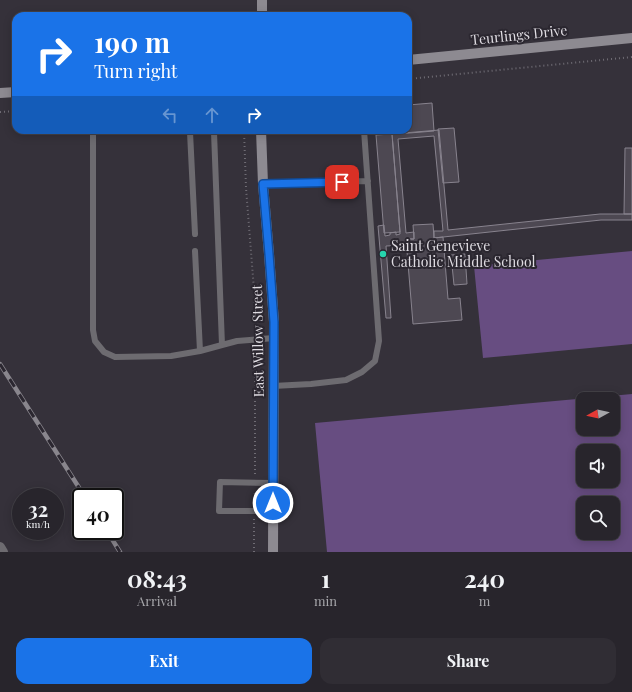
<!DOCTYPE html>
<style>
:root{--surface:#28252c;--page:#302d34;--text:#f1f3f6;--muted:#a5a5a9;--line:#444248;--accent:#1a73e8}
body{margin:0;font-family:"Playfair Display",serif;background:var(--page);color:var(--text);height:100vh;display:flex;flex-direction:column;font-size:15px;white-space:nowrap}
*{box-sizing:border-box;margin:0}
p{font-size:13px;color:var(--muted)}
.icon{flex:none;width:22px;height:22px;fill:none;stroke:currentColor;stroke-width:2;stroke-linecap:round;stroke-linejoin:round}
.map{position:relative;height:552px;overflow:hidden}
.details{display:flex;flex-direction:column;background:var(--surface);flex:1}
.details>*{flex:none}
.guide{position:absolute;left:12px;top:12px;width:400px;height:122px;border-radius:12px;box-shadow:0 2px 10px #0003,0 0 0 1px var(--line);background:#1a73e8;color:#fff;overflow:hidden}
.needle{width:26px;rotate:262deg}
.tools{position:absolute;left:576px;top:392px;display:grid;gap:8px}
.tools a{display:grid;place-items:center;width:44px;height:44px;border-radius:8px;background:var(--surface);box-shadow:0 2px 10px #0003,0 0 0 1px var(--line);font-size:20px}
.speed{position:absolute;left:12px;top:488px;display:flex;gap:8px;font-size:20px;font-weight:700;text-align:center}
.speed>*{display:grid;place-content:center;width:52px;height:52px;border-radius:50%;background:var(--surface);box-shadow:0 2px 10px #0003,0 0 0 1px var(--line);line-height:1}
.speed small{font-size:10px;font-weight:400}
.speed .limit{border:2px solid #111;border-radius:6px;background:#fff;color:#111}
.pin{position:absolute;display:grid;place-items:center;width:34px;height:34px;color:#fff;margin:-17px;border-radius:8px;box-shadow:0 2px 6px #0006}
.me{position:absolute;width:44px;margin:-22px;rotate:0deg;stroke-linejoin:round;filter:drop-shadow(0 0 3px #0008)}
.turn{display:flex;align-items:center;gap:14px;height:84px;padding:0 16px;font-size:18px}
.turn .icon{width:52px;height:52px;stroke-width:2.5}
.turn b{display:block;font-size:28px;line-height:34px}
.lanes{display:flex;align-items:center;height:38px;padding:0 16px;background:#0003;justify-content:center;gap:20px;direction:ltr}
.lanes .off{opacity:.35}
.eta{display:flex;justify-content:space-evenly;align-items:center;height:68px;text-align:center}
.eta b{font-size:24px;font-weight:700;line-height:28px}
.button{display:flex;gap:8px;margin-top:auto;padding:8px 16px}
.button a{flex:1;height:46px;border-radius:12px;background:var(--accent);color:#fff;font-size:16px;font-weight:700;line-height:46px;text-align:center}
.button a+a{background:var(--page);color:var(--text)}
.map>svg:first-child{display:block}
.green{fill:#674d81;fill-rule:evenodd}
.building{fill:#4d4852;stroke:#88838e}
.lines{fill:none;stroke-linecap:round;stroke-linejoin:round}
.path{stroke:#6f6c74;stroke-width:2;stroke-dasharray:1 3;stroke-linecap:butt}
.lane{stroke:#6d6b70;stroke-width:6}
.street{stroke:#6d6b70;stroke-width:10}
.secondary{stroke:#8d8a91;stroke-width:10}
.rail-casing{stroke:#89868d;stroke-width:4.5}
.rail{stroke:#2b2730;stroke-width:3;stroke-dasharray:9;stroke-linecap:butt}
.route-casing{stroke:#114b97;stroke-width:10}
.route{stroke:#1a73e8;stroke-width:7}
.poi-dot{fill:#26d5ae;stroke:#2b2730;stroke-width:1.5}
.labels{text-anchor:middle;stroke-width:4;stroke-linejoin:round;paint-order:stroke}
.street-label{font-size:14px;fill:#dfdce2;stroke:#2b2730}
.poi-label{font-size:14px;fill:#dfdce2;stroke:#2b2730;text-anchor:start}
</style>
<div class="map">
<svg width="632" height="552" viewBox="0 0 632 552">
<rect width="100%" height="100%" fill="#35313a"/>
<path class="green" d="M 632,251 L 632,344 L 483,358 L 474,266 Z
M 632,394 L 632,552 L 327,552 L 315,423 ZM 583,399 L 613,399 L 613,429 L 583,429 ZM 583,451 L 613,451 L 613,481 L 583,481 ZM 583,503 L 613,503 L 613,533 L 583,533 Z"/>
<path class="building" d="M 432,103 L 434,131 L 397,134 L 397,130 L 408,130 L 408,105 Z
M 454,128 L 459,182 L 443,183 L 438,129 Z
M 439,130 L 448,230 L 600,214 L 632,214 L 632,220 L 601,220 L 434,238 L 434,231 L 443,231 L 434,136 L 398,139 L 406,233 L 414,232 L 414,239 L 406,239 L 406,245 L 386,246 L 391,318 L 386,318 L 378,226 L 384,225 L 385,236 L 390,235 L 390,233 L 396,232 L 396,235 L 400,234 L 400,232 L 392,134 Z
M 392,134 L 400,232 L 384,233 L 376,135 Z
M 625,148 L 632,148 L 632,214 L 624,214 Z
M 433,224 L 434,238 L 443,237 L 448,299 L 460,298 L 462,320 L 413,324 L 406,239 L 414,239 L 413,225 Z
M 465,254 L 467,284 L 454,285 L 451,255 Z"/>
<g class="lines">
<path class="path" d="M 408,79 L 632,57
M 0,112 L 16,111
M 244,130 L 246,188 L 254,290 L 255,332
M 255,474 L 255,347
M 254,502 L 255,491
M 254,552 L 254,519"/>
<path class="lane" d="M 93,130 L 93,330 L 95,341 L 104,352 L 115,357 L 171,356 L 200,351
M 190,130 L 190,132 L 214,132 L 222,345 L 237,341 L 274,338
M 190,132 L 195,234
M 263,184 L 368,181
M 195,251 L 200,351 L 222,345
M 273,386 L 311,384 L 346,380 L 362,372 L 375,361 L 379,341 L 364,130
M 273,511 L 219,511 L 220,482 L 273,483"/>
<path class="street" d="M 0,547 L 3,552"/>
<path class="secondary" d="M 262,16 L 262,0
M 408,60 L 632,38
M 0,93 L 16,92
M 261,130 L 263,184 L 269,254 L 274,322 L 273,552"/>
<g class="rail-casing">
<path id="rail" d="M 0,364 L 85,497
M 107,531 L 120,552"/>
</g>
<use href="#rail" class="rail"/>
</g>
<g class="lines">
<g class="route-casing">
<path id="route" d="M 273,503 L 274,322 L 269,254 L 263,184 L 342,182"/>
</g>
<use href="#route" class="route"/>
</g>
<circle class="poi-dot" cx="383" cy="254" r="4"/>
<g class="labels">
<g class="street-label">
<text transform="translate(519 35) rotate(-6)" y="5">Teurlings Drive</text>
<text transform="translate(258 341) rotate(-91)" y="5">East Willow Street</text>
</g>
<g class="poi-label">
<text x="391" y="251">Saint Genevieve<tspan x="391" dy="16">Catholic Middle School</tspan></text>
</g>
</g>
</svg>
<div class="tools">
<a><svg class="needle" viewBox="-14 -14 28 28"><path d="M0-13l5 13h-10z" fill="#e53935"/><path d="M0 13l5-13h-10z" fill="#a5a5a9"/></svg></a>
<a><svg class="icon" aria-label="sound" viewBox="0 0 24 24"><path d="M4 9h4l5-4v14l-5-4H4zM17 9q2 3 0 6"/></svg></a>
<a><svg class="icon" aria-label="search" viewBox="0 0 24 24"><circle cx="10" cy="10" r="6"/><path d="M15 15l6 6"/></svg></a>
</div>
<div class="speed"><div>32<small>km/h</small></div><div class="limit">40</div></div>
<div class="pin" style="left:342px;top:182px;background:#d93025"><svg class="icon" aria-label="arrive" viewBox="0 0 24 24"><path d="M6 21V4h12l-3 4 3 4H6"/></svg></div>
<svg class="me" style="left:273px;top:503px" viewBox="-20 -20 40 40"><circle r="17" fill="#1a73e8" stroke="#fff" stroke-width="3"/><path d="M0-11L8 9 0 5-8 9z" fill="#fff"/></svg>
<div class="guide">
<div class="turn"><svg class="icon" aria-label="right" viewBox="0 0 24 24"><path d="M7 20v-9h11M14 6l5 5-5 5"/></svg><div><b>190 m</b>Turn right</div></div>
<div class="lanes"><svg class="icon off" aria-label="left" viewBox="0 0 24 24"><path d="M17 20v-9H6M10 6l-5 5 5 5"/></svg><svg class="icon off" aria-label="ahead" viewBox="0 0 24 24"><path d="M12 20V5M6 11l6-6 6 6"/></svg><svg class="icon" aria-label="right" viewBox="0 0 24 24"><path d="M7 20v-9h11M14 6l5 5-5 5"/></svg></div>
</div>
</div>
<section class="details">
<div class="eta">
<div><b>08:43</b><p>Arrival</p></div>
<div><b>1</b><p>min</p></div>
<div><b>240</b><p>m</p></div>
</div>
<div class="button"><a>Exit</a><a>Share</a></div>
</section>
